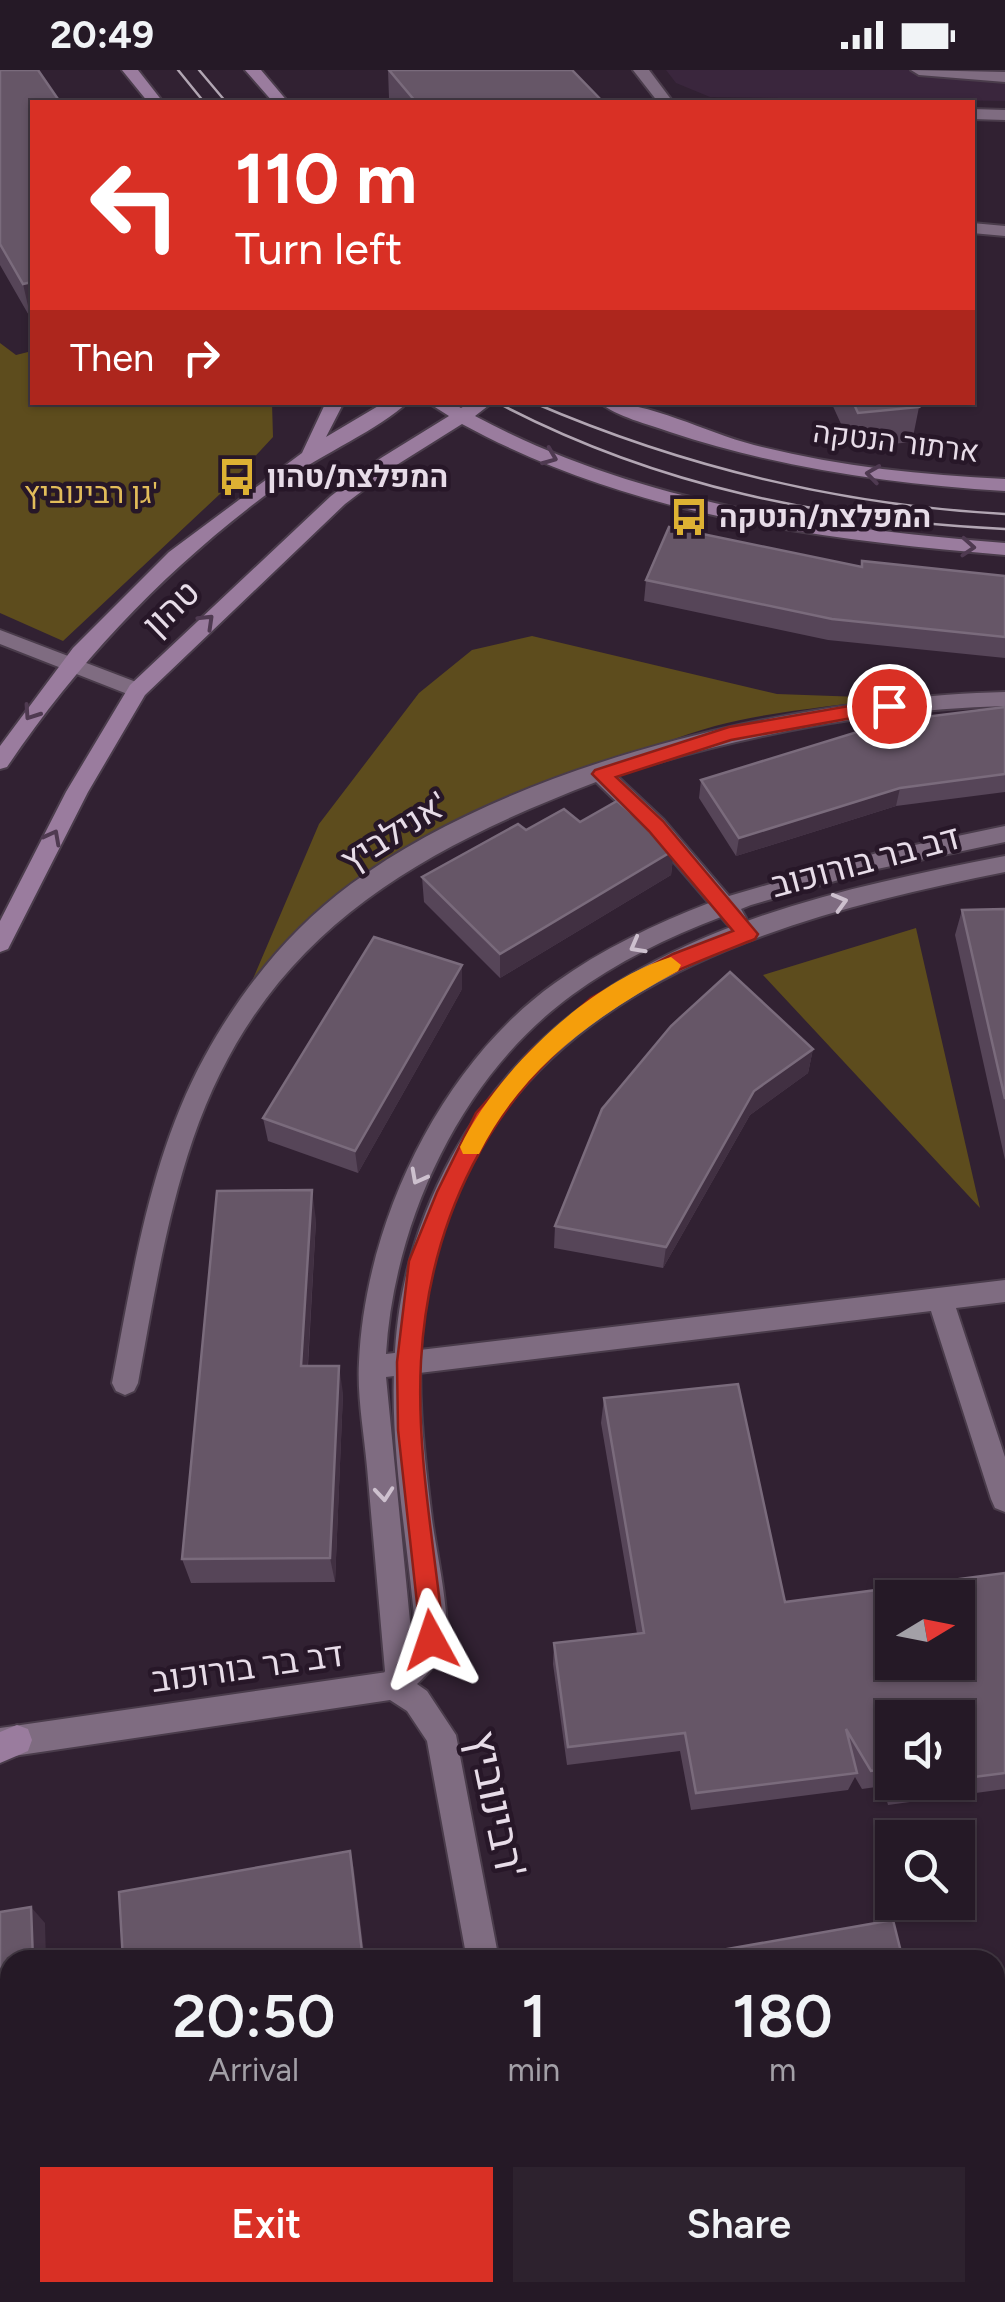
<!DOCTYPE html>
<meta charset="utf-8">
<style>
:root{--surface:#251926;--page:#2d222e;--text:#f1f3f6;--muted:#a3a0a7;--line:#423843;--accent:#d93025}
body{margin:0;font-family:Figtree,Heebo,sans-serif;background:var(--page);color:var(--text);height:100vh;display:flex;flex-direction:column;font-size:38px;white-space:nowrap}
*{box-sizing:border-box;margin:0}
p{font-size:32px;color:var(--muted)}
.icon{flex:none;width:55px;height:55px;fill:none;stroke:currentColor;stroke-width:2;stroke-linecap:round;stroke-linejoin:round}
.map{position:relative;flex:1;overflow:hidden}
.side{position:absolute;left:0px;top:1880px;width:1005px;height:352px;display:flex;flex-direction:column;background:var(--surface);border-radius:30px 30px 0 0;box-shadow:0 2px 8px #0004,0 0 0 2px var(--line)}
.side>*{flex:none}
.banner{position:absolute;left:30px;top:30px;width:945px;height:305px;border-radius:0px;box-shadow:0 2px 8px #0004,0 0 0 2px var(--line);background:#d93025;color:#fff;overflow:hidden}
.needle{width:65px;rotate:80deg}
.fabs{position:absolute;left:875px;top:1510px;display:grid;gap:20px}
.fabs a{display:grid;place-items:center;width:100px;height:100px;border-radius:0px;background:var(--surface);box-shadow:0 2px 8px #0004,0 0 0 2px var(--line);font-size:50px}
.pin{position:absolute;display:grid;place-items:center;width:85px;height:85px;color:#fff;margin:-42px;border:5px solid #fff;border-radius:50%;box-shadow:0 2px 10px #0007}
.me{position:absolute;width:110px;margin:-55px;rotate:355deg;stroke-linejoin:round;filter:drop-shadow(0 0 8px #0008)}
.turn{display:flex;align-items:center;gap:35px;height:210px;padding:0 40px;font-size:45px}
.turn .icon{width:130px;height:130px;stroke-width:2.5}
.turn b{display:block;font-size:70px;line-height:85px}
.then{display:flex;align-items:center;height:95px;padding:0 40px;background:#0003;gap:20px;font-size:38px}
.eta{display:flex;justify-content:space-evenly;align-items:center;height:170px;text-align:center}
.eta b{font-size:60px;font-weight:600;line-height:70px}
.cta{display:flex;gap:20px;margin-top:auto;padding:20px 40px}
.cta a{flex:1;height:115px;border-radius:0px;background:var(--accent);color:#fff;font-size:40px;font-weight:600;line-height:115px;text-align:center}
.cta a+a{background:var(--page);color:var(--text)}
.status{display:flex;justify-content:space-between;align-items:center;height:70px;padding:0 50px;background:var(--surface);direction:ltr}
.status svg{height:28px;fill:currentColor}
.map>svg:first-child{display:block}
.built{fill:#3a263d}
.green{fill:#5d4c1d}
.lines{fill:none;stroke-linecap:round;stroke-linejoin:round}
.service-casing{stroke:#4a3c4b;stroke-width:4}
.minor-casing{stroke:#4a3c4b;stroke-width:4}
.tertiary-casing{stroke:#4a3c4b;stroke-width:4}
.secondary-casing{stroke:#4a3c4b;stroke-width:4}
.service{fill:#7f6c81;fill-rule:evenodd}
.minor{fill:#7f6c81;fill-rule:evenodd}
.tertiary{fill:#7f6c81;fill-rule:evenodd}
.secondary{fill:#9a7c9e;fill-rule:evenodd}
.tram{stroke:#b2a6b3;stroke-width:2.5}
.wall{fill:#564558;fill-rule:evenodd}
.shaded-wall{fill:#413042}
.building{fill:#665667;stroke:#7a6b7c;stroke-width:2.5;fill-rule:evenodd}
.oneway{stroke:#4f3a51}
.oneway2{stroke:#cdc0ce}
.route{fill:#d93025;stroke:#8d1f18;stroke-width:2.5}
.slow{fill:#f59e0b}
.labels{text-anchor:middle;stroke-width:9;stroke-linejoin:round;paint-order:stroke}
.far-street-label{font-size:30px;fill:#e7dce8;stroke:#271728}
.far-poi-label{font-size:30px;font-weight:bold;fill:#e7dce8;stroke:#271728;text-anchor:start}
.far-park-label{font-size:30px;fill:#e2bc5a;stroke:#271728}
.street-label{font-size:35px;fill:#e7dce8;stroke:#271728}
.near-street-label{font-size:42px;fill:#e7dce8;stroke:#271728}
</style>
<div class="status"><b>20:49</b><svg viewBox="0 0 49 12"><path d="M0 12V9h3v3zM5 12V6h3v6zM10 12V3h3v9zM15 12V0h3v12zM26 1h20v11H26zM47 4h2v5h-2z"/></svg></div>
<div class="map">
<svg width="1005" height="2232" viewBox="0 0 1005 2232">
<rect width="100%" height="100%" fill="#312132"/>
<path class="built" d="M 666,0 L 1005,0 L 1005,31 L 710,27 L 676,13 Z"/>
<path class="green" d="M 0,273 L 16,285 L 32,281 L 32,332 L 272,333 L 273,367 L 220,424 L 63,571 L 0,543 Z
M 532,566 L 777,624 L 889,628 C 832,637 771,641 715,656 C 679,666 643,681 607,693 C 468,740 324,799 244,930 L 319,754 L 419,623 L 472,580 Z
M 916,858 L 980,1138 L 763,905 Z"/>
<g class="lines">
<g class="service-casing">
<path id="service" d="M 911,0 L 1005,2 L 1005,12 L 919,5 Z
M 1005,622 L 1005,636 C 870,640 744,665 616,705 L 664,750 L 729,826 L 877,783 L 1005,756 L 1005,772 L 877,799 L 751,835 L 741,839 L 746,848 L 743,854 L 727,854 L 721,847 C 668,867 617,892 572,925 C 462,1005 394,1150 386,1284 L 1005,1210 L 1005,1232 L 956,1238 L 1005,1387 L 1005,1442 L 995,1438 L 991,1429 L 931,1241 L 386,1307 L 415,1602 L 404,1625 L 394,1629 L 384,1625 L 379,1615 L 385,1601 C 379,1533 373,1465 367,1397 C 364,1363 357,1326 359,1292 C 365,1153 440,995 555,913 C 602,879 655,854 709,833 L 648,762 L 596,712 C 409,784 262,868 193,1069 C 166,1148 153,1231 138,1313 L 134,1321 L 125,1325 L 116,1321 L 112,1313 C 133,1203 150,1086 205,986 C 241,920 290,859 351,814 C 520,690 799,627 1005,622 Z"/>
</g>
<g class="minor-casing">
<path id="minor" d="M 633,0 L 649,0 L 673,32 L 658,32 Z
M 972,39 L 1005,40 L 1005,50 L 972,49 Z
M 972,153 L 1005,156 L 1005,166 L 972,163 Z"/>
</g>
<g class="tertiary-casing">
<path id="tertiary" d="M 0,560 L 144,615 L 147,620 L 144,625 L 130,625 L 0,574 Z
M 1005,786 L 1005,802 C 744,854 465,937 424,1245 C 415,1313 424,1382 432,1449 C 436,1480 450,1542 446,1570 C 443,1587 429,1603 417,1614 L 427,1621 L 456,1665 L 499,1890 L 467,1890 L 427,1671 L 407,1641 L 390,1630 L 0,1688 L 0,1658 L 387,1602 L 411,1581 L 416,1569 C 409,1474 388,1377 395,1281 C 399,1212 419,1147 452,1086 C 566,878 790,828 1005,786 Z
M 550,2222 L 585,2222 L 587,2232 L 553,2232 Z"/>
</g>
<g class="secondary-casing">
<path id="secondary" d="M 122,0 L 138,0 L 163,32 L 148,32 Z
M 245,0 L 261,0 L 288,32 L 273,32 Z
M 326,332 L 344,332 L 326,367 L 385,332 L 408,332 C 380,359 320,385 286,410 C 175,490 84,583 7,697 L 0,699 L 0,676 L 73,578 L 169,482 L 302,383 Z
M 427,332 L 450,332 L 461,338 L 471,332 L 493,332 L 475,346 C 638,434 822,458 1005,473 L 1005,485 C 819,470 629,445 462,354 L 395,396 L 345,434 L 145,625 L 88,722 L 8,879 L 0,882 L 0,851 L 66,722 L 130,615 L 331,426 L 381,388 L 449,346 Z
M 599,332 C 651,332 704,362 754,375 C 836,396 920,405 1005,409 L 1005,421 C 891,414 779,398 670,362 C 648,354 617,347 599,332 Z
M 17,1655 L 28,1659 L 32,1670 L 28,1681 L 0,1693 L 0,1662 Z"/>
</g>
<use href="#service" class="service"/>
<use href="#minor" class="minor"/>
<use href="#tertiary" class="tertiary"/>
<use href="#secondary" class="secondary"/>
<path class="tram" d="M 178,0 L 204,32
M 199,0 L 226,32
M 496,332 C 657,417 825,450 1005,459
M 532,332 C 685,398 839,435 1005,444"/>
</g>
<path class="wall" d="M 0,0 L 32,32 L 32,248 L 31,249 L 0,195 Z
M 388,0 L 603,32 L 393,32 L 389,28 Z
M 749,332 L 790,332 L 751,337 Z
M 831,332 L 917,332 L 919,337 L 912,372 L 852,378 Z
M 861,497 L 1005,506 L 1005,588 L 828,570 L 644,531 L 646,510 Z
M 1005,637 L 1005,722 L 896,736 L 736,786 L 699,728 L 701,710 Z
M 580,752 L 674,780 L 671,805 L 500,908 L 424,832 L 422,807 L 526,760 Z
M 1005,839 L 1005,1090 L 955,865 L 962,840 Z
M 462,919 L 358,1103 L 268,1071 L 263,1048 Z
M 813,979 L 808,1003 L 750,1045 L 663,1198 L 554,1178 L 555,1156 Z
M 316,1150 L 308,1296 L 343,1323 L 335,1512 L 191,1513 L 182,1489 Z
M 604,1328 L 785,1532 L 1005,1503 L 1005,1719 L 888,1735 L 883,1716 L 862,1719 L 855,1707 L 848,1720 L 691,1740 L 680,1681 L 567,1695 L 553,1594 L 554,1573 L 637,1564 L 601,1353 ZM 892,1648 L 958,1648 L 958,1712 L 892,1712 Z
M 736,2222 L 758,2222 L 739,2231 Z"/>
<path class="shaded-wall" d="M 32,212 L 32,248 L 31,249 L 23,214 Z
M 900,718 L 896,736 L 736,786 L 739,768 Z
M 674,780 L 671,805 L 500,908 L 500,884 Z
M 462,895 L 462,919 L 358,1103 L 355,1081 Z
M 813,979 L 808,1003 L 750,1045 L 663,1198 L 666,1177 L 754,1021 Z
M 312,1120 L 316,1150 L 306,1323 L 301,1296 Z
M 339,1296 L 343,1323 L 335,1512 L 330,1488 Z
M 350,1781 L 354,1799 L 365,1890 L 363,1890 Z
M 31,1837 L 45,1853 L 46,1890 L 33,1890 Z
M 44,2222 L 58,2222 L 59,2232 L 44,2232 Z"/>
<path class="building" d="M 0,0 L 38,0 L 60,32 L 32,32 L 32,212 L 23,214 L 0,174 Z
M 389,0 L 572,0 L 603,32 L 416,32 Z
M 853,332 L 917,332 L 919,337 L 858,343 Z
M 669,457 L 862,497 L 862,491 L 1005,506 L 1005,567 L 832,549 L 646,510 Z
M 1005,637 L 1005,704 L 900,718 L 739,768 L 701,710 L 893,651 Z
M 617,731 L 674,780 L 500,884 L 422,807 L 518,754 L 526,760 L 564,739 L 580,752 Z
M 1005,839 L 1005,1029 L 962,840 Z
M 374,867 L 462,895 L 355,1081 L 263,1048 Z
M 730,902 L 813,979 L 754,1021 L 666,1177 L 555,1156 L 602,1039 L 671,956 Z
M 312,1120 L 301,1296 L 339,1296 L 330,1488 L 182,1489 L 217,1121 Z
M 738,1314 L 785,1532 L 1005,1503 L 1005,1703 L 958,1709 L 958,1648 L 892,1648 L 892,1698 L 871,1701 L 846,1659 L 857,1703 L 696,1723 L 685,1663 L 568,1677 L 554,1573 L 644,1563 L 604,1328 ZM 892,1528 L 958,1528 L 958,1592 L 892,1592 Z
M 896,1712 L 935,1712 L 898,1718 Z
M 350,1781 L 363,1890 L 123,1890 L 119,1822 Z
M 31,1837 L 33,1890 L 10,1890 L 10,2222 L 44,2222 L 44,2232 L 0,2232 L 0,1842 Z
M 893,1850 L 903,1890 L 665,1890 Z
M 142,2222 L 405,2222 L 406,2232 L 142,2232 Z"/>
<defs><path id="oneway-chevron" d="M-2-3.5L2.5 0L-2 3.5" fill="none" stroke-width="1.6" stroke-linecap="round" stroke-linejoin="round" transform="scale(2.5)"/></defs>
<g class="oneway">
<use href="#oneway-chevron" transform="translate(550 387) rotate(22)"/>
<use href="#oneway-chevron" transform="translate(873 404) rotate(-172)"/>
<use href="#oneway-chevron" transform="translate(968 477) rotate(4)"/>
<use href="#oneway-chevron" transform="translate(207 551) rotate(-44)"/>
<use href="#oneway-chevron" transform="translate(31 643) rotate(124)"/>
<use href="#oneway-chevron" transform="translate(53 767) rotate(-62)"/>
</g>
<g class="oneway2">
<use href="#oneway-chevron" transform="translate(840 832) rotate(-16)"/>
<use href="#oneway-chevron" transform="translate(637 876) rotate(151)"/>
<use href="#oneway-chevron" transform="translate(418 1107) rotate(118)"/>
<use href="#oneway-chevron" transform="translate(384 1424) rotate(85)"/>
</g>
<path class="route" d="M 889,629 L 896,631 L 896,640 L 731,670 L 616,707 L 663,751 L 758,864 L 755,869 C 705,889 649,909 605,941 C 490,1026 429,1149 421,1291 C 416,1383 435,1479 444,1570 L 440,1579 L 431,1583 L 422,1579 L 398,1360 L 397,1292 L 409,1191 L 437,1122 L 476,1043 L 530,982 L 591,928 L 673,884 L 733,861 L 649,761 L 592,704 L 595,700 L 729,657 Z"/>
<path class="slow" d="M 671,887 L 681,895 L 678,901 C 596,945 522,998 479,1084 L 463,1084 L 460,1077 C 497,1001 588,913 671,887 Z"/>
<defs>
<g id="bus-bare" transform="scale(3)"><path d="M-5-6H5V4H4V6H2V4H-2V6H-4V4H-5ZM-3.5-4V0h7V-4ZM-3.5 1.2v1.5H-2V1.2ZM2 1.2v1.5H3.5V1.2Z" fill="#ddb133" stroke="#271728" stroke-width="2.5" paint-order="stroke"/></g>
</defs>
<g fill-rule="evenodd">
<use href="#bus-bare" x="237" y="407"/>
<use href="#bus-bare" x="689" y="447"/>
</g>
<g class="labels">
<g class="far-street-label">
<text transform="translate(896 372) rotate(7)" y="10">ארתור הנטקה</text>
</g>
<g class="far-poi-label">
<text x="267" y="417">המפלצת/טהון</text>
<text x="719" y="457">המפלצת/הנטקה</text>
</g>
<g class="far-park-label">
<text x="91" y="433">גן רבינוביץ'</text>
</g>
<g class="street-label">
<text transform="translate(171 538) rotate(-44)" y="12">טהון</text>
<text transform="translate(394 762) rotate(-32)" y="12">אנילביץ'</text>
<text transform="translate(865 791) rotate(-15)" y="12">דב בר בורוכוב</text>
<text transform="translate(247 1597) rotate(-8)" y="12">דב בר בורוכוב</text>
</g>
<g class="near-street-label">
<text transform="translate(497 1734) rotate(78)" y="15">רבינוביץ'</text>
</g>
</g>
</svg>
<div class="fabs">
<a><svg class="needle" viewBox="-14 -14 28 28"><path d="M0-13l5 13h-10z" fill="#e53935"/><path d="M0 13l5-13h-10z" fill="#a3a0a7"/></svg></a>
<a><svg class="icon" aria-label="sound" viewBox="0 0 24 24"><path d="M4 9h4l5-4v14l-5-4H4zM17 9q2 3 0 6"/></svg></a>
<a><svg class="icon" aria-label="search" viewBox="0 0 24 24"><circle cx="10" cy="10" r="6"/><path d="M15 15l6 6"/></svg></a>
</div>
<div class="pin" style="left:889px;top:636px;background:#d93025"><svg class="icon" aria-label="arrive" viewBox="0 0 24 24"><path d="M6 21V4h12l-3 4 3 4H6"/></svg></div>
<svg class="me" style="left:431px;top:1570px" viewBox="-20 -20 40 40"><path d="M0-17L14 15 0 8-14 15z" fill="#d93025" stroke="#fff" stroke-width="4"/></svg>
<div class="banner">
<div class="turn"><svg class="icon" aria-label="left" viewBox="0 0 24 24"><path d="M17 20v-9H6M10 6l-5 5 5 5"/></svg><div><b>110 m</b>Turn left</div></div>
<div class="then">Then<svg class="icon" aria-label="right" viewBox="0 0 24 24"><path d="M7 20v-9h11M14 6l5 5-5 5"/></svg></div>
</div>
<section class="side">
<div class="eta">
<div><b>20:50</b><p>Arrival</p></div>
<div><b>1</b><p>min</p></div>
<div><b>180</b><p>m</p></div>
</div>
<div class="cta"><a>Exit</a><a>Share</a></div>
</section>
</div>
